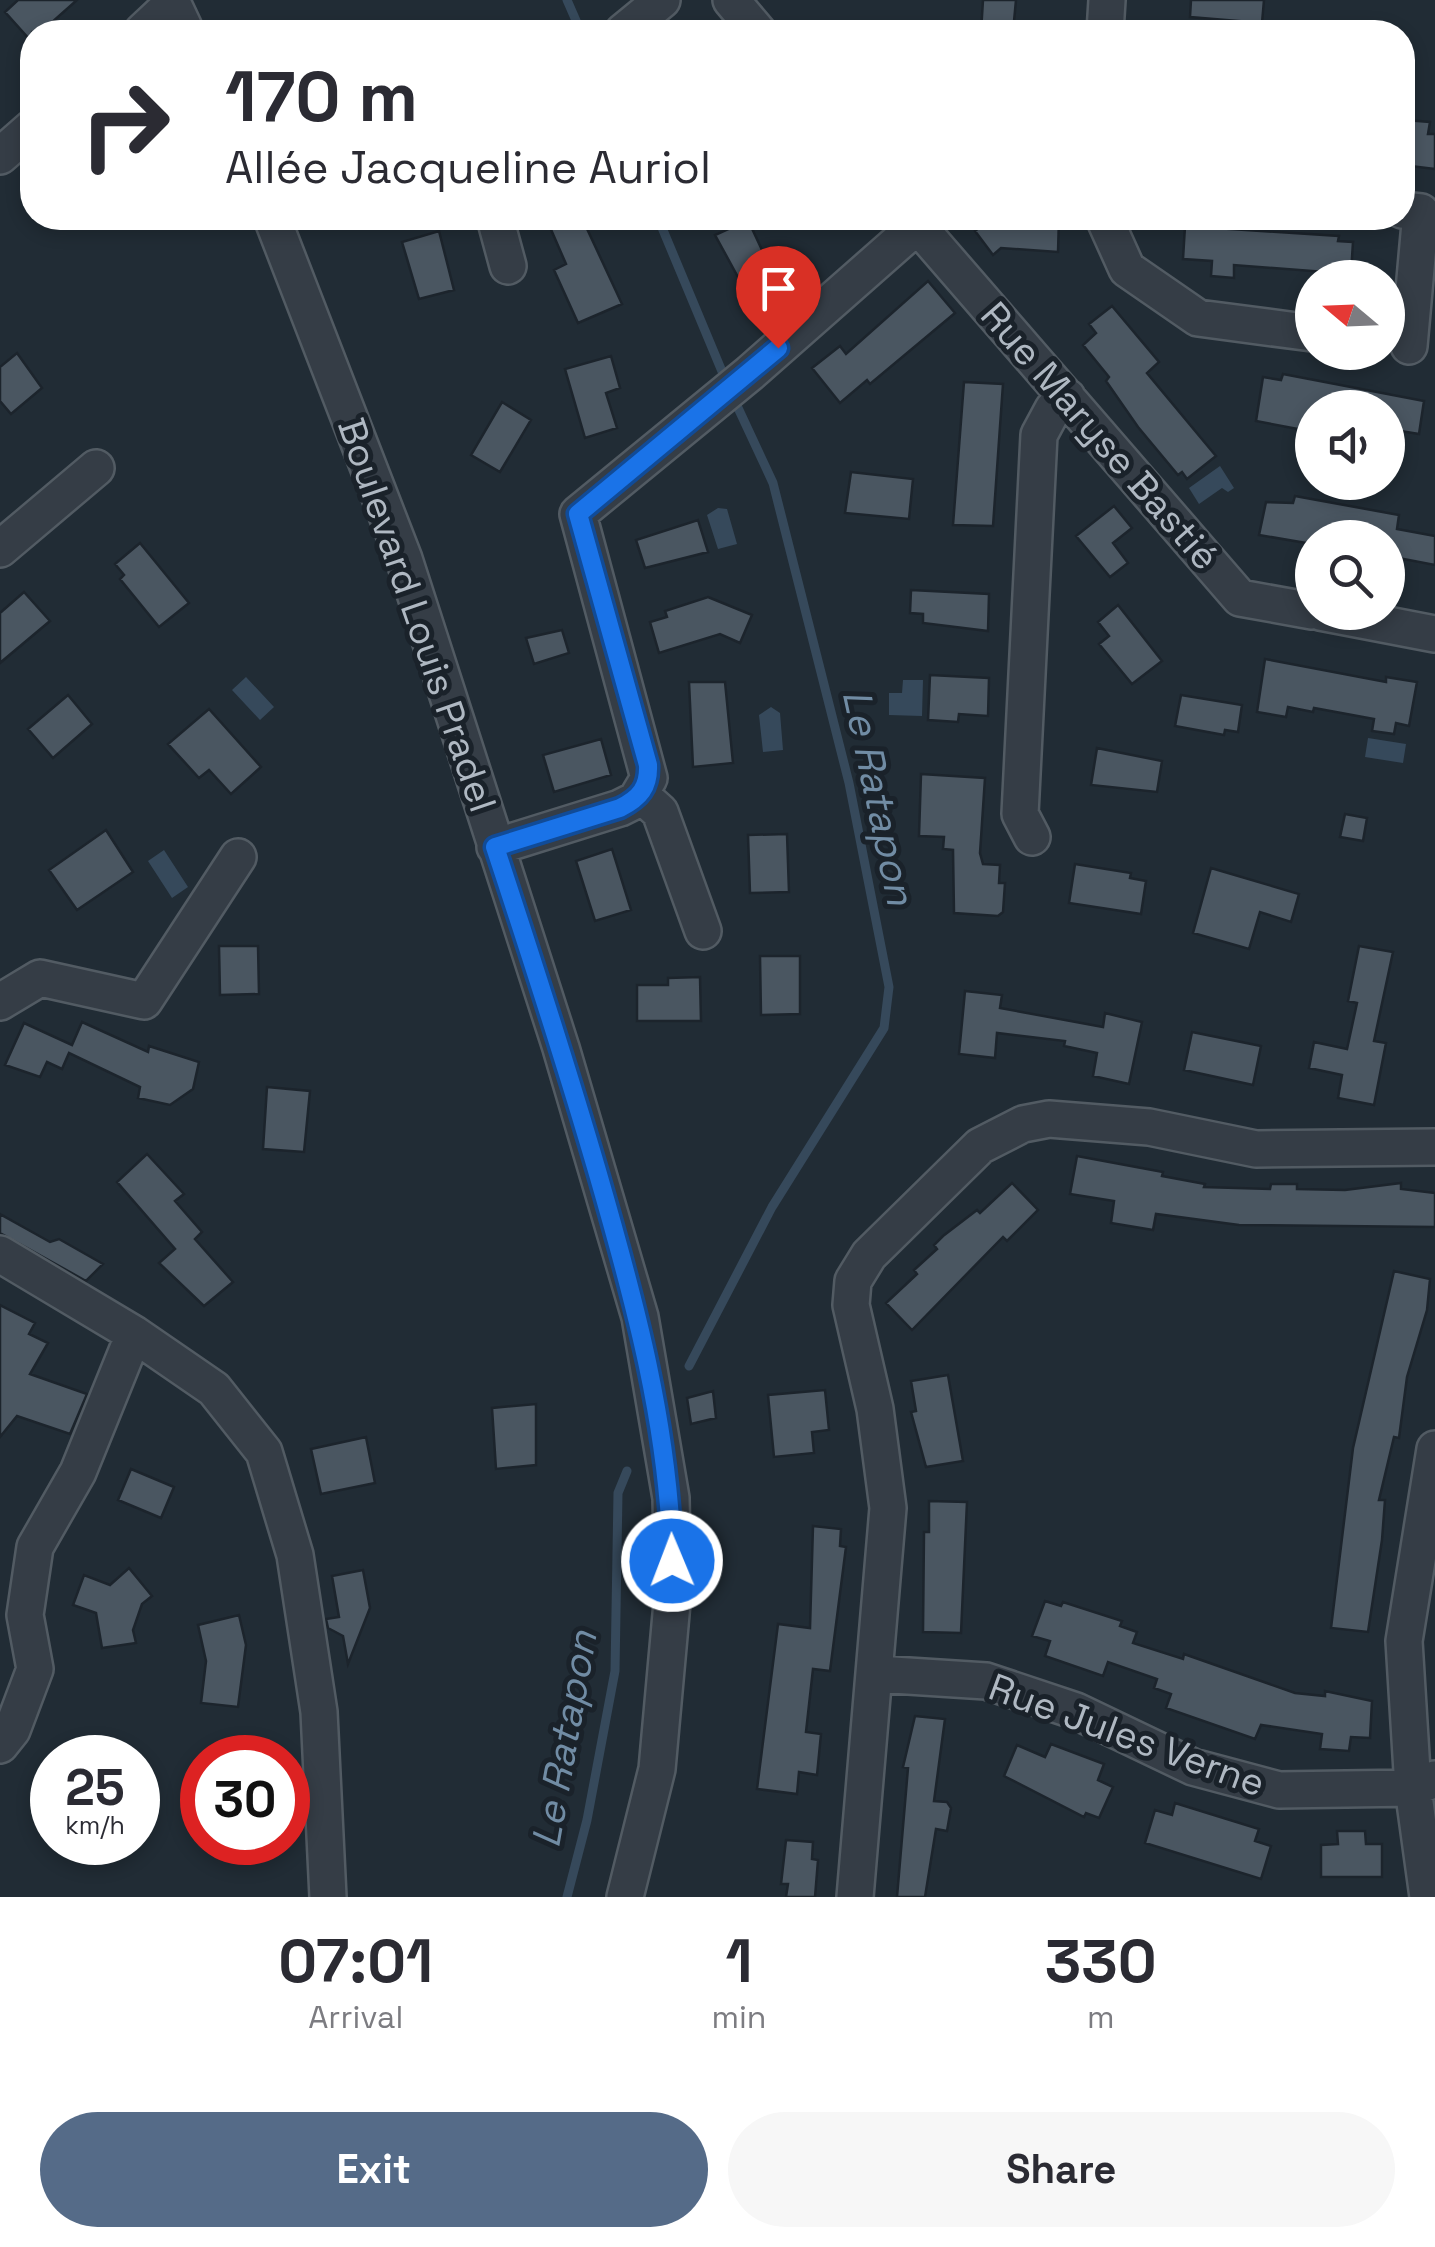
<!DOCTYPE html>
<meta charset="utf-8">
<style>
:root{--surface:#fff;--page:#f7f7f7;--text:#2b2b33;--muted:#7c7c81;--accent:#556b88}
body{margin:0;font-family:"Space Grotesk",sans-serif;background:var(--page);color:var(--text);height:100vh;display:flex;flex-direction:column;font-size:38px;white-space:nowrap}
*{box-sizing:border-box;margin:0}
p{font-size:32px;color:var(--muted)}
.icon{flex:none;width:55px;height:55px;fill:none;stroke:currentColor;stroke-width:2;stroke-linecap:round;stroke-linejoin:round}
.map{position:relative;height:1897px;overflow:hidden}
.drawer{display:flex;flex-direction:column;background:var(--surface);flex:1}
.drawer>*{flex:none}
.top-card{position:absolute;left:20px;top:20px;width:1395px;height:210px;border-radius:40px;box-shadow:0 5px 15px #0003;background:#fff;color:var(--text);overflow:hidden}
.needle{width:65px;rotate:289deg}
.fabs{position:absolute;left:1295px;top:260px;display:grid;gap:20px}
.fabs a{display:grid;place-items:center;width:110px;height:110px;border-radius:50%;background:var(--surface);box-shadow:0 5px 15px #0003;font-size:50px}
.speed{position:absolute;left:30px;top:1735px;display:flex;gap:20px;font-size:50px;font-weight:700;text-align:center}
.speed>*{display:grid;place-content:center;width:130px;height:130px;border-radius:50%;background:var(--surface);box-shadow:0 5px 15px #0003;line-height:1}
.speed small{font-size:25px;font-weight:400}
.speed .limit{border:15px solid #d22;background:#fff;color:#111}
.pin{position:absolute;display:grid;place-items:center;width:85px;height:85px;color:#fff;margin:-102px -42px;border-radius:50% 50% 50% 0;rotate:-45deg;box-shadow:0 0 10px #0007}
.pin .icon{rotate:45deg}
.me{position:absolute;width:110px;margin:-55px;rotate:359deg;stroke-linejoin:round;filter:drop-shadow(0 0 8px #0008)}
.turn{display:flex;align-items:center;gap:35px;height:210px;padding:0 40px;font-size:45px}
.turn .icon{width:130px;height:130px;stroke-width:2.5}
.turn b{display:block;font-size:70px;line-height:85px}
.eta{display:flex;justify-content:space-evenly;align-items:center;height:170px;text-align:center}
.eta b{font-size:60px;font-weight:700;line-height:70px}
.button{display:flex;gap:20px;margin-top:auto;padding:20px 40px}
.button a{flex:1;height:115px;border-radius:60px;background:var(--accent);color:#fff;font-size:40px;font-weight:700;line-height:115px;text-align:center}
.button a+a{background:var(--page);color:var(--text)}
.map>svg:first-child{display:block}
.water{fill:#36495b}
.lines{fill:none;stroke-linecap:round;stroke-linejoin:round}
.stream{stroke:#36495b;stroke-width:9}
.building{fill:#4a5661;stroke:#1c242c;stroke-width:2.5}
.minor-casing{stroke:#525b63;stroke-width:40}
.minor{stroke:#353d46;stroke-width:35}
.route-casing{stroke:#114b97;stroke-width:25}
.route{stroke:#1a73e8;stroke-width:18}
.labels{text-anchor:middle;stroke-width:10;stroke-linejoin:round;paint-order:stroke}
.street-label{font-size:38px;fill:#afb8c2;stroke:#1a222a}
.water-label{font-size:40px;font-style:italic;fill:#718ca4;stroke:#1a222a}
</style>
<div class="map">
<svg width="1435" height="1897" viewBox="0 0 1435 1897">
<rect width="100%" height="100%" fill="#212c35"/>
<path class="water" d="M 1220,466 L 1234,488 L 1228,492 L 1222,488 L 1199,504 L 1189,488 Z
M 718,508 L 727,509 L 737,544 L 718,549 L 707,515 Z
M 246,677 L 274,707 L 260,720 L 232,690 Z
M 903,680 L 923,680 L 922,716 L 889,715 L 889,693 L 902,693 Z
M 771,707 L 780,713 L 783,750 L 763,752 L 759,715 Z
M 1368,738 L 1406,744 L 1403,763 L 1365,757 Z
M 164,850 L 188,887 L 172,898 L 148,861 Z"/>
<g class="lines">
<path class="stream" d="M 567,0 L 581,32
M 658,218 L 726,381
M 689,1366 L 772,1207 L 884,1028 L 889,987 L 849,783 L 773,483 L 732,395
M 567,1897 L 587,1820 L 615,1671 L 618,1493 L 627,1471"/>
</g>
<path class="building" d="M 18,0 L 77,0 L 41,32 L 32,32 L 31,41 L 5,12 Z
M 983,0 L 1016,0 L 1013,32 L 981,32 Z
M 1191,0 L 1264,0 L 1262,23 L 1190,17 Z
M 1405,120 L 1430,122 L 1428,134 L 1435,134 L 1435,169 L 1402,165 Z
M 546,218 L 582,218 L 622,304 L 578,323 L 554,270 L 566,264 Z
M 991,218 L 1059,218 L 1058,252 L 1001,248 L 993,255 L 975,231 Z
M 748,220 L 763,252 L 772,248 L 783,273 L 745,290 L 715,235 Z
M 1185,226 L 1339,236 L 1338,241 L 1353,242 L 1351,274 L 1234,265 L 1234,278 L 1211,276 L 1212,261 L 1183,259 Z
M 439,231 L 454,290 L 419,299 L 402,242 Z
M 928,281 L 955,313 L 870,384 L 867,380 L 840,403 L 812,368 L 840,346 L 846,354 Z
M 1112,306 L 1159,362 L 1147,373 L 1216,456 L 1187,479 L 1182,472 L 1178,475 L 1138,427 L 1106,381 L 1109,377 L 1083,345 L 1096,333 L 1089,324 Z
M 17,353 L 42,388 L 11,414 L 0,401 L 0,367 Z
M 611,356 L 620,388 L 606,393 L 617,428 L 585,438 L 565,369 Z
M 1283,374 L 1424,401 L 1419,434 L 1388,429 L 1388,408 L 1312,408 L 1312,426 L 1304,425 L 1303,430 L 1256,421 L 1263,377 L 1281,380 Z
M 964,382 L 1003,384 L 993,526 L 953,525 Z
M 502,402 L 531,420 L 500,472 L 471,455 Z
M 851,472 L 913,479 L 909,519 L 845,513 Z
M 1295,496 L 1399,515 L 1397,529 L 1435,536 L 1435,565 L 1388,556 L 1388,538 L 1312,538 L 1312,544 L 1259,535 L 1266,502 L 1293,503 Z
M 1114,506 L 1132,528 L 1113,543 L 1128,563 L 1110,577 L 1076,536 Z
M 698,520 L 708,552 L 645,568 L 636,540 Z
M 140,543 L 189,603 L 159,627 L 120,579 L 124,575 L 115,564 Z
M 911,590 L 989,594 L 988,631 L 923,623 L 923,614 L 910,613 Z
M 24,592 L 50,621 L 0,663 L 0,613 Z
M 708,597 L 752,615 L 740,643 L 720,634 L 659,653 L 650,622 L 667,617 L 665,611 Z
M 1118,605 L 1162,661 L 1132,684 L 1099,644 L 1109,636 L 1098,622 Z
M 562,630 L 569,653 L 534,664 L 526,638 Z
M 1265,659 L 1386,682 L 1386,677 L 1417,682 L 1409,726 L 1396,723 L 1394,734 L 1372,731 L 1374,719 L 1314,708 L 1313,712 L 1288,707 L 1286,717 L 1257,712 Z
M 930,675 L 989,678 L 988,716 L 959,714 L 958,722 L 928,720 Z
M 689,682 L 725,682 L 733,763 L 693,767 Z
M 68,695 L 92,724 L 53,758 L 28,729 Z
M 1181,695 L 1242,705 L 1238,732 L 1225,730 L 1224,735 L 1175,726 Z
M 209,709 L 261,767 L 231,794 L 209,770 L 199,778 L 168,744 Z
M 601,739 L 611,775 L 554,792 L 543,755 Z
M 1097,748 L 1162,761 L 1157,792 L 1091,785 Z
M 921,774 L 985,778 L 980,853 L 983,864 L 1000,865 L 999,883 L 1005,883 L 1003,912 L 998,916 L 954,913 L 953,850 L 943,849 L 944,837 L 919,836 Z
M 1345,814 L 1367,818 L 1363,841 L 1340,837 Z
M 106,830 L 133,872 L 77,910 L 49,870 Z
M 787,834 L 789,892 L 750,893 L 748,835 Z
M 612,849 L 631,910 L 595,921 L 576,861 Z
M 1075,864 L 1131,873 L 1130,878 L 1146,881 L 1141,914 L 1069,903 Z
M 1211,868 L 1299,894 L 1291,922 L 1260,912 L 1249,949 L 1193,933 Z
M 219,946 L 258,946 L 259,994 L 220,995 Z
M 1359,946 L 1393,952 L 1374,1041 L 1386,1043 L 1374,1105 L 1338,1098 L 1342,1075 L 1309,1068 L 1314,1042 L 1347,1049 L 1357,1003 L 1348,1001 Z
M 760,956 L 800,956 L 800,1014 L 761,1015 Z
M 700,977 L 701,1021 L 637,1021 L 637,985 L 668,985 L 668,978 Z
M 965,991 L 1002,995 L 1000,1008 L 1103,1027 L 1105,1013 L 1142,1022 L 1129,1084 L 1093,1076 L 1097,1053 L 1064,1046 L 1065,1041 L 997,1033 L 995,1058 L 959,1054 Z
M 82,1022 L 148,1052 L 149,1046 L 199,1062 L 193,1089 L 170,1105 L 138,1098 L 140,1087 L 69,1053 L 62,1069 L 47,1062 L 40,1077 L 5,1065 L 24,1023 L 72,1045 Z
M 1192,1032 L 1261,1046 L 1253,1085 L 1184,1070 Z
M 267,1087 L 310,1091 L 304,1152 L 263,1149 Z
M 147,1154 L 184,1194 L 175,1201 L 202,1232 L 195,1239 L 233,1282 L 204,1306 L 159,1263 L 175,1249 L 117,1182 Z
M 1077,1156 L 1163,1172 L 1162,1176 L 1205,1184 L 1204,1187 L 1270,1189 L 1271,1184 L 1297,1184 L 1297,1189 L 1345,1190 L 1401,1183 L 1401,1189 L 1435,1193 L 1435,1227 L 1239,1225 L 1156,1214 L 1153,1230 L 1111,1223 L 1114,1201 L 1070,1194 Z
M 1012,1183 L 1038,1210 L 1007,1241 L 1003,1237 L 912,1330 L 886,1303 L 917,1274 L 914,1270 L 937,1249 L 934,1245 L 943,1236 L 977,1210 L 980,1213 Z
M 0,1214 L 50,1242 L 59,1239 L 103,1264 L 86,1281 L 0,1233 Z
M 1394,1271 L 1430,1279 L 1427,1310 L 1407,1377 L 1399,1438 L 1394,1437 L 1379,1500 L 1385,1500 L 1382,1540 L 1368,1632 L 1331,1628 L 1353,1448 Z
M 0,1305 L 35,1323 L 29,1334 L 48,1343 L 30,1374 L 87,1394 L 70,1434 L 17,1416 L 0,1437 Z
M 948,1375 L 963,1461 L 926,1467 L 911,1412 L 916,1411 L 911,1381 Z
M 825,1390 L 829,1430 L 812,1432 L 814,1453 L 774,1457 L 768,1395 Z
M 713,1391 L 716,1418 L 691,1424 L 687,1398 Z
M 536,1404 L 536,1465 L 496,1469 L 492,1408 Z
M 366,1437 L 375,1483 L 321,1494 L 311,1449 Z
M 131,1469 L 174,1487 L 161,1518 L 118,1500 Z
M 929,1501 L 967,1502 L 961,1633 L 923,1632 L 924,1532 L 929,1532 Z
M 813,1526 L 841,1529 L 840,1546 L 846,1547 L 830,1671 L 813,1669 L 806,1732 L 821,1734 L 817,1775 L 799,1772 L 797,1794 L 757,1789 L 778,1624 L 810,1628 Z
M 129,1568 L 152,1596 L 142,1604 L 133,1630 L 136,1643 L 102,1648 L 96,1613 L 73,1605 L 84,1575 L 110,1585 Z
M 363,1570 L 370,1608 L 348,1664 L 343,1636 L 328,1628 L 326,1619 L 339,1617 L 332,1576 Z
M 1045,1601 L 1061,1606 L 1063,1602 L 1122,1621 L 1120,1626 L 1137,1632 L 1133,1643 L 1183,1659 L 1184,1654 L 1295,1693 L 1325,1696 L 1325,1691 L 1372,1701 L 1370,1738 L 1351,1737 L 1349,1751 L 1320,1749 L 1322,1734 L 1261,1725 L 1255,1739 L 1166,1708 L 1171,1694 L 1154,1688 L 1157,1679 L 1108,1662 L 1103,1676 L 1045,1656 L 1050,1641 L 1032,1636 Z
M 239,1615 L 246,1645 L 238,1707 L 201,1703 L 206,1661 L 198,1625 Z
M 915,1716 L 945,1719 L 934,1801 L 947,1802 L 951,1808 L 947,1831 L 936,1829 L 925,1897 L 897,1897 L 908,1768 L 903,1767 Z
M 1051,1744 L 1104,1764 L 1098,1780 L 1113,1787 L 1099,1818 L 1086,1813 L 1084,1817 L 1004,1776 L 1017,1745 L 1045,1757 Z
M 1175,1803 L 1259,1829 L 1255,1841 L 1271,1846 L 1261,1879 L 1145,1843 L 1155,1810 L 1172,1815 Z
M 1337,1831 L 1365,1831 L 1366,1844 L 1382,1844 L 1382,1877 L 1321,1877 L 1321,1845 L 1338,1844 Z
M 786,1840 L 813,1842 L 812,1859 L 818,1860 L 815,1897 L 786,1897 L 788,1884 L 781,1884 Z"/>
<g class="lines">
<g class="minor-casing">
<path id="minor" d="M 171,0 L 186,32
M 731,0 L 758,32
M 142,32 L 173,3
M 623,32 L 662,0
M 1105,32 L 1107,0
M 0,156 L 32,128
M 1402,210 L 1421,212 L 1409,346
M 272,218 L 404,559 L 561,1048 L 640,1317 L 671,1498 L 673,1592 L 657,1769 L 625,1897
M 495,218 L 508,266
M 911,218 L 1240,598 L 1312,611
M 1104,218 L 1127,269 L 1198,318 L 1312,333
M 0,549 L 96,468
M 1320,612 L 1435,634
M 640,794 L 660,812 L 703,931
M 1032,837 L 1020,814 L 1039,435 L 1053,409 L 1067,397
M 495,847 L 620,808 L 636,800 L 649,778 L 578,514 L 750,373 L 926,218
M 0,1002 L 40,978 L 144,1001 L 238,857
M 0,1254 L 134,1334 L 214,1389 L 264,1452 L 295,1555 L 319,1712 L 328,1897
M 877,1674 L 986,1681 L 1076,1711 L 1193,1767 L 1279,1790 L 1413,1788 L 1435,1779
M 0,1745 L 12,1730 L 35,1669 L 25,1615 L 35,1547 L 78,1472 L 134,1334
M 855,1897 L 888,1508 L 875,1409 L 851,1305 L 853,1281 L 869,1255 L 980,1146 L 1023,1124 L 1049,1119 L 1149,1127 L 1256,1149 L 1435,1147
M 1428,1897 L 1413,1788 L 1404,1641 L 1435,1449"/>
</g>
<use href="#minor" class="minor"/>
</g>
<g class="lines">
<g class="route-casing">
<path id="route" d="M 672,1561 C 669,1427 635,1302 598,1174 C 566,1064 531,956 495,847 L 620,808 C 640,798 649,787 648,765 L 578,514 L 778,348"/>
</g>
<use href="#route" class="route"/>
</g>
<g class="labels">
<g class="street-label">
<text transform="translate(1100 436) rotate(49)" y="13">Rue Maryse Bastié</text>
<text transform="translate(417 615) rotate(71)" y="13">Boulevard Louis Pradel</text>
<text transform="translate(1127 1735) rotate(20)" y="13">Rue Jules Verne</text>
</g>
<g class="water-label">
<text transform="translate(879 797) rotate(78)" y="14">Le Ratapon</text>
<text transform="translate(564 1739) rotate(-80)" y="14">Le Ratapon</text>
</g>
</g>
</svg>
<div class="fabs">
<a><svg class="needle" viewBox="-14 -14 28 28"><path d="M0-13l5 13h-10z" fill="#e53935"/><path d="M0 13l5-13h-10z" fill="#7c7c81"/></svg></a>
<a><svg class="icon" aria-label="sound" viewBox="0 0 24 24"><path d="M4 9h4l5-4v14l-5-4H4zM17 9q2 3 0 6"/></svg></a>
<a><svg class="icon" aria-label="search" viewBox="0 0 24 24"><circle cx="10" cy="10" r="6"/><path d="M15 15l6 6"/></svg></a>
</div>
<div class="speed"><div>25<small>km/h</small></div><div class="limit">30</div></div>
<div class="pin" style="left:778px;top:348px;background:#d93025"><svg class="icon" aria-label="arrive" viewBox="0 0 24 24"><path d="M6 21V4h12l-3 4 3 4H6"/></svg></div>
<svg class="me" style="left:672px;top:1561px" viewBox="-20 -20 40 40"><circle r="17" fill="#1a73e8" stroke="#fff" stroke-width="3"/><path d="M0-11L8 9 0 5-8 9z" fill="#fff"/></svg>
<div class="top-card">
<div class="turn"><svg class="icon" aria-label="right" viewBox="0 0 24 24"><path d="M7 20v-9h11M14 6l5 5-5 5"/></svg><div><b>170 m</b>Allée Jacqueline Auriol</div></div>
</div>
</div>
<section class="drawer">
<div class="eta">
<div><b>07:01</b><p>Arrival</p></div>
<div><b>1</b><p>min</p></div>
<div><b>330</b><p>m</p></div>
</div>
<div class="button"><a>Exit</a><a>Share</a></div>
</section>
